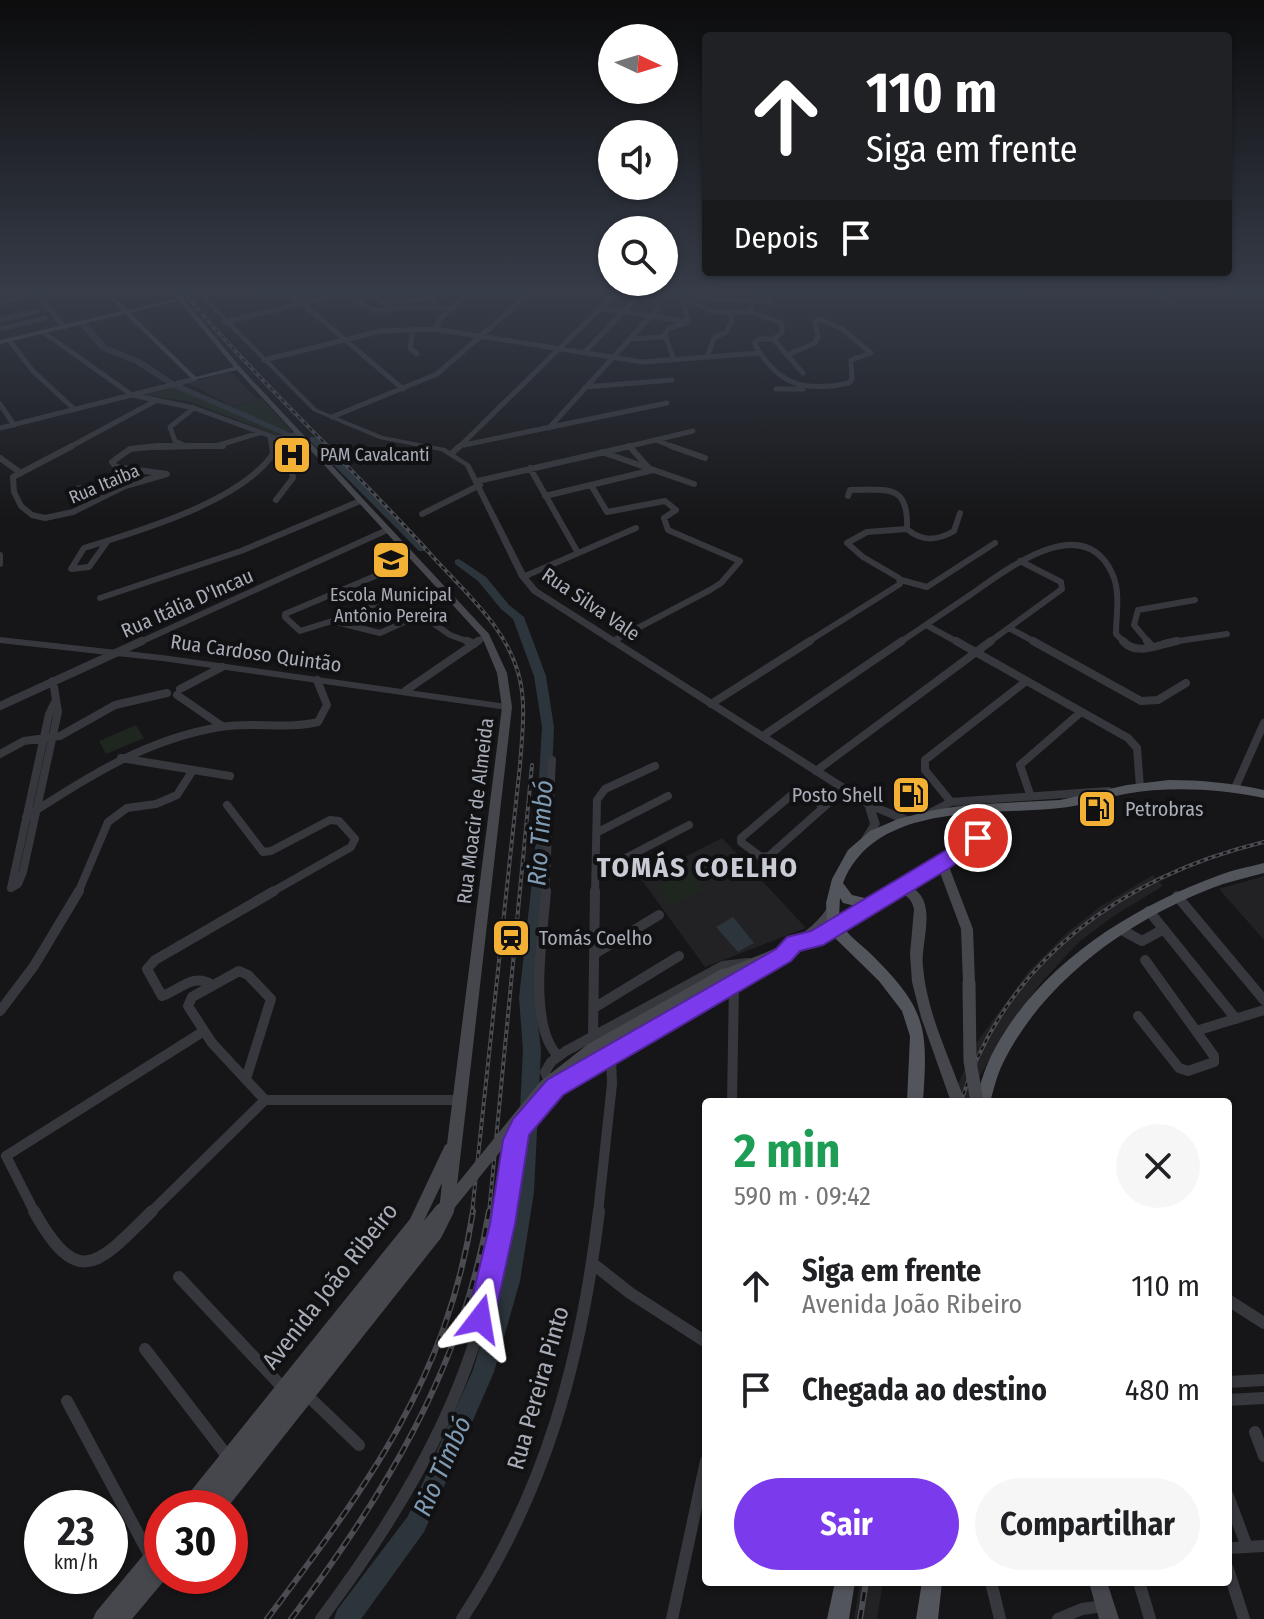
<!DOCTYPE html>
<html lang="pt">
<meta charset="utf-8">
<style>
:root{--surface:#fff;--page:#f6f6f6;--text:#202124;--muted:#757577;--accent:#7c3aed}
body{margin:0;font-family:"Fira Sans Condensed",sans-serif;background:var(--page);color:var(--text);height:100vh;display:flex;flex-direction:column;font-size:30px;white-space:nowrap}
*{box-sizing:border-box;margin:0}
p{font-size:26px;color:var(--muted)}
.icon{flex:none;width:44px;height:44px;fill:none;stroke:currentColor;stroke-width:2;stroke-linecap:round;stroke-linejoin:round}
.map{position:relative;flex:1;overflow:hidden}
.side{position:absolute;left:702px;top:1098px;width:530px;height:488px;display:flex;flex-direction:column;background:var(--surface);border-radius:8px;box-shadow:0 2px 6px #0004}
.side>*{flex:none}
.hud{position:absolute;left:702px;top:32px;width:530px;height:244px;border-radius:8px;box-shadow:0 2px 6px #0004;background:#202124;color:#fff;overflow:hidden}
.needle{width:52px;rotate:94deg}
.buttons{position:absolute;left:598px;top:24px;display:grid;gap:16px}
.buttons a{display:grid;place-items:center;width:80px;height:80px;border-radius:50%;background:var(--surface);box-shadow:0 2px 6px #0004;font-size:40px}
.speed{position:absolute;left:24px;top:1490px;display:flex;gap:16px;font-size:40px;font-weight:700;text-align:center}
.speed>*{display:grid;place-content:center;width:104px;height:104px;border-radius:50%;background:var(--surface);box-shadow:0 2px 6px #0004;line-height:1}
.speed small{font-size:20px;font-weight:400}
.speed .limit{border:12px solid #d22;background:#fff;color:#111}
.pin{position:absolute;display:grid;place-items:center;width:68px;height:68px;color:#fff;margin:-34px;border:4px solid #fff;border-radius:50%;box-shadow:0 2px 8px #0007}
.me{position:absolute;width:88px;margin:-44px;rotate:14deg;stroke-linejoin:round;filter:drop-shadow(0 0 6px #0008)}
.turn{display:flex;align-items:center;gap:28px;height:168px;padding:0 32px;font-size:36px}
.turn .icon{width:104px;height:104px;stroke-width:2.5}
.turn b{display:block;font-size:56px;line-height:68px}
.then{display:flex;align-items:center;height:76px;padding:0 32px;background:#0003;gap:16px;font-size:30px}
.round{display:grid;place-items:center;flex:none;width:84px;height:84px;border-radius:42px;background:var(--page)}
.headline{display:flex;align-items:center;justify-content:space-between;height:136px;padding:0 32px}
h1{font-size:48px;font-weight:700;line-height:60px;color:#1e9e55}
.cta{display:flex;gap:16px;margin-top:auto;padding:16px 32px}
.cta a{flex:1;height:92px;border-radius:48px;background:var(--accent);color:#fff;font-size:32px;font-weight:700;line-height:92px;text-align:center}
.cta a+a{background:var(--page);color:var(--text)}
ul{padding:0;list-style:none}
li{display:flex;align-items:center;gap:24px;height:104px;padding:0 32px}
li div{flex:1}
li b{display:block;font-size:30px}
li em{font-style:normal}
.map>svg:first-child{display:block}
.built{fill:#222225}
.green{fill:#1e261f}
.water{fill:#2c353c}
.lines{fill:none;stroke-linecap:round;stroke-linejoin:round}
.river{fill:#2c353c;fill-rule:evenodd}
.minor-far4{stroke:#37383d;stroke-width:5}
.minor-far3{stroke:#37383d;stroke-width:6}
.minor-far2{stroke:#37383d;stroke-width:8}
.minor-far1{stroke:#37383d;stroke-width:10}
.minor{stroke:#37383d;stroke-width:12}
.tertiary{fill:#37383d;fill-rule:evenodd}
.secondary{fill:#45474d;fill-rule:evenodd}
.primary{fill:#53555c;fill-rule:evenodd}
.rail-far1-casing{stroke:#4a4c52;stroke-width:4}
.rail-casing{stroke:#4a4c52;stroke-width:6}
.rail-far1{stroke:#111113;stroke-width:2;stroke-dasharray:4;stroke-linecap:butt}
.rail{stroke:#111113;stroke-width:3;stroke-dasharray:9;stroke-linecap:butt}
.secondary-bridge-far1{stroke:#45474d;stroke-width:13}
.secondary-bridge{stroke:#45474d;stroke-width:17}
.route{fill:#7c3aed;stroke:#51269a;stroke-width:2}
.labels{text-anchor:middle;stroke-width:8;stroke-linejoin:round;paint-order:stroke}
.far-poi-label{font-size:18px;fill:#a8adb8;stroke:#111113;text-anchor:start}
.far-street-label{font-size:18px;fill:#a8adb8;stroke:#111113}
.street-label{font-size:20px;fill:#a8adb8;stroke:#111113}
.poi-label{font-size:20px;fill:#a8adb8;stroke:#111113;text-anchor:start}
.near-street-label{font-size:24px;fill:#a8adb8;stroke:#111113}
.near-water-label{font-size:26px;font-style:italic;fill:#7f9bb3;stroke:#111113}
.district-label{font-size:28px;font-weight:bold;letter-spacing:2px;fill:#c9ccd4;stroke:#111113}
</style>
<div class="map">
<svg width="1264" height="1619" viewBox="0 0 1264 1619">
<rect width="100%" height="100%" fill="#161618"/>
<path class="built" d="M 231,372 L 257,399 L 232,407 L 188,383 Z
M 722,838 L 806,928 L 705,967 L 641,879 Z
M 1153,875 L 1163,886 L 1112,917 L 1079,942 L 1041,983 L 1005,1031 L 980,1076 L 974,1102 L 950,1102 L 977,1042 L 1028,972 L 1068,932 L 1101,906 Z
M 1264,876 L 1264,940 L 1219,889 Z
M 860,1582 L 883,1582 L 877,1619 L 854,1619 Z"/>
<path class="green" d="M 180,385 L 228,409 L 261,398 L 292,431 L 276,435 L 191,402 L 145,395 Z
M 136,725 L 144,738 L 106,754 L 99,741 Z
M 689,870 L 705,890 L 671,907 L 655,887 Z"/>
<path class="water" d="M 733,917 L 754,943 L 738,952 L 716,927 Z"/>
<g class="lines">
<path class="river" d="M 80,322 L 86,322 L 107,346 L 140,359 L 175,382 L 291,433 L 283,435 L 172,387 L 134,363 L 101,350 L 80,326 Z
M 310,437 L 316,437 L 427,547 L 427,551 L 419,551 L 310,441 Z
M 459,559 L 486,577 L 509,605 L 524,617 L 546,676 L 554,727 L 548,863 L 535,998 L 541,1050 L 534,1192 L 520,1281 L 494,1372 L 424,1532 L 361,1619 L 334,1619 L 337,1610 L 408,1516 L 473,1370 L 500,1281 L 516,1192 L 523,1050 L 519,998 L 534,863 L 542,727 L 534,676 L 513,619 L 501,609 L 478,581 L 455,564 L 455,560 Z"/>
<path class="minor-far4" d="M 35,293 L 65,327
M 290,293 L 403,389
M 351,293 L 354,303 L 363,301
M 371,293 L 393,308 L 436,307
M 1152,293 L 1175,303
M 1198,293 L 1200,297
M 1239,293 L 1256,293
M 681,297 L 771,302
M 681,298 L 714,312 L 751,312 L 751,307
M 0,302 L 39,293
M 381,303 L 434,298 L 436,307 L 454,308
M 360,304 L 374,310 L 391,310
M 601,308 L 688,322
M 751,312 L 782,323 L 782,333 L 773,339 L 803,373
M 0,320 L 38,311
M 225,322 L 345,293
M 0,329 L 45,318
M 413,329 L 410,348 L 417,354
M 436,329 L 439,320 L 468,293
M 43,332 L 132,395 L 194,408 L 276,438 L 299,434
M 665,335 L 674,360
M 630,339 L 662,337 L 669,328 L 689,322 L 681,297
M 773,339 L 760,339 L 754,343 C 777,384 803,393 849,383 L 852,379 L 851,360 L 871,353 L 841,328 L 819,319 L 815,322 L 818,336 L 815,343 L 789,354
M 9,340 L 33,371 L 74,409
M 585,352 L 639,295
M 707,357 L 714,338 L 726,332 L 732,320 L 730,314
M 264,360 L 381,331 L 436,329 L 642,362 L 760,353
M 585,387 L 672,380
M 776,389 L 803,389
M 0,404 L 14,425
M 332,417 L 437,374 L 530,293
M 0,428 L 195,379
M 549,428 L 658,308
M 270,437 L 272,448
M 656,440 L 676,448
M 184,445 L 175,441 L 170,427 L 194,408
M 464,445 L 667,403
M 68,448 L 157,400
M 137,448 L 216,446 L 259,433
M 458,448 L 616,293
M 622,448 L 693,431"/>
<path class="minor-far3" d="M 72,446 L 13,477 L 14,492 L 21,506 L 32,515 L 45,518 L 73,512 L 125,486 L 167,474 L 116,467 L 112,462 L 130,449 L 157,446
M 158,446 L 223,446
M 629,446 L 648,467
M 671,446 L 705,458
M 602,452 L 694,484
M 452,453 L 460,446
M 273,454 L 291,469 L 293,478 L 276,500
M 0,458 L 21,473
M 530,468 L 578,553
M 478,481 L 631,446
M 591,485 L 607,512 L 665,501 L 676,510 L 664,518 L 668,530 L 740,561 L 721,583 L 710,590 L 613,641
M 75,489 L 132,481
M 545,496 L 653,470
M 848,496 L 850,490 C 887,490 909,483 907,529 C 922,542 937,541 954,531 L 960,513
M 422,514 L 480,485
M 107,542 L 89,567 L 71,569 L 84,548 C 139,531 240,502 273,454 L 272,446
M 0,555 L 0,564
M 387,571 L 285,614 L 285,617 L 300,631 L 332,621 L 380,633 L 413,618 L 433,623 L 450,635 L 472,643
M 523,577 L 636,528
M 901,580 L 927,587 L 995,543
M 100,598 L 241,551 L 360,501
M 336,622 L 407,590
M 928,626 L 959,643
M 1009,628 L 1037,643
M 138,643 L 387,530
M 475,643 L 486,636
M 806,643 L 900,584 L 899,578 L 863,557 L 847,543 L 867,532 L 907,529
M 899,643 C 923,627 946,611 970,595 C 1005,571 1082,509 1112,573 C 1121,593 1116,613 1116,634 L 1125,643
M 988,643 L 1062,589 L 1061,582 L 1020,561
M 1149,643 L 1134,625 L 1138,610 L 1195,600
M 1164,643 L 1227,634"/>
<path class="minor-far2" d="M 467,641 L 474,644
M 956,641 L 1128,738 L 1137,748 L 1140,787
M 1033,641 L 1141,701 L 1158,700 L 1186,683
M 1123,641 C 1137,657 1159,644 1177,641
M 1147,641 L 1152,647
M 180,689 L 222,667
M 405,691 L 478,641
M 177,695 L 222,726
M 711,704 L 810,641
M 0,706 L 142,641
M 763,736 L 902,641
M 0,754 L 24,741 L 60,736 L 115,705 L 167,693
M 121,758 L 230,776
M 816,771 L 991,641
M 1235,788 L 1264,723
M 795,792 L 801,792 L 824,807 L 769,856 L 761,857 L 741,842 L 741,838 Z
M 1031,797 L 1020,765 L 1081,712
M 951,802 L 925,770 L 925,760 L 1025,682
M 227,805 L 263,852 L 271,851 L 330,820 L 339,821 L 355,839 L 351,847 L 270,893
M 824,807 L 844,789
M 26,817 C 87,777 147,739 220,727 C 253,721 285,730 318,722 L 327,705 L 317,680
M 922,817 L 951,802 L 1108,791
M 598,832 L 668,796
M 597,873 L 689,825
M 11,888 L 18,884 L 23,872 L 58,712 L 53,681
M 11,888 L 49,714 L 56,700
M 78,893 L 108,822 L 127,808 L 156,804 L 177,795 L 193,770
M 545,893 L 552,760
M 595,893 L 597,800 L 605,789 L 655,766"/>
<path class="minor-far1" d="M 546,891 C 543,935 527,1024 558,1056
M 1177,896 L 1264,1000
M 1149,911 L 1236,1019
M 1120,929 L 1142,941 L 1164,929
M 596,953 L 659,915
M 212,985 C 194,972 180,990 162,996 L 147,969 L 155,960 L 274,891
M 594,1008 L 679,956
M 0,1011 L 34,966 L 79,891
M 1138,1016 L 1179,1068 L 1188,1071 L 1214,1062 L 1214,1056 L 1145,960
M 1196,1031 L 1264,1010
M 593,1037 L 595,891
M 246,1079 L 271,999 L 248,975 L 239,971 L 192,997 L 188,1006 L 212,1043 L 265,1100 L 459,1100
M 551,1086 L 545,1072 L 551,1062 L 566,1051 L 723,966 L 748,963
M 732,1102 L 734,983
M 35,1213 L 6,1156 L 204,1031
M 150,1213 L 265,1100
M 504,1213 C 510,1153 512,1119 565,1081 L 784,955 L 791,946
M 598,1213 L 612,1084 L 611,1057"/>
<path class="minor" d="M 34,1211 C 79,1292 99,1263 152,1211
M 592,1263 L 630,1293 L 706,1342
M 179,1277 L 283,1388
M 1228,1300 L 1264,1323
M 145,1349 L 228,1457
M 1228,1382 L 1264,1380
M 307,1395 L 359,1445
M 1228,1400 L 1264,1398
M 67,1401 L 150,1556
M 1255,1432 L 1264,1456
M 1228,1496 L 1247,1547
M 1228,1548 L 1264,1546
M 1228,1569 L 1244,1619
M 991,1582 L 1000,1619
M 1139,1582 L 1150,1619
M 321,1619 C 416,1492 484,1371 504,1211
M 462,1619 C 546,1491 581,1361 599,1211
M 672,1619 L 706,1461
M 1058,1619 L 1082,1609 L 1104,1606"/>
<path class="tertiary" d="M 196,293 L 202,293 L 317,409 L 383,436 L 445,448 L 470,464 L 527,576 L 538,589 L 873,802 L 910,817 L 911,820 L 910,823 L 902,823 L 876,812 L 880,824 L 871,840 L 863,840 L 862,837 L 870,824 L 865,807 L 532,593 L 519,577 L 465,466 L 441,451 L 379,439 L 313,411 Z
M 0,637 L 162,655 L 507,704 L 512,707 L 507,710 L 162,661 L 0,643 Z"/>
<path class="secondary" d="M 104,293 L 110,293 L 128,310 L 177,298 L 173,293 L 179,293 L 240,367 L 489,634 L 507,673 L 512,707 L 454,1212 L 441,1238 L 227,1508 L 179,1508 L 182,1502 L 410,1219 L 445,1145 L 447,1144 L 502,707 L 497,673 L 482,637 L 237,370 L 193,380 L 125,314 L 0,344 L 0,340 L 122,311 ZM 179,301 L 234,367 L 196,377 L 130,313 ZM 442,1183 L 439,1211 L 431,1228 L 272,1424 L 268,1422 L 420,1229 Z
M 962,808 C 974,813 981,826 984,838 L 978,846 L 948,864 L 973,929 L 975,983 L 974,987 L 969,989 L 964,987 L 963,983 L 961,929 L 939,870 L 911,887 C 939,902 920,942 923,967 C 927,1014 950,1058 965,1102 L 951,1102 L 921,1017 L 912,982 L 910,954 L 914,909 C 912,901 909,897 901,893 L 819,943 L 797,948 L 728,979 L 724,981 L 720,979 L 718,975 L 720,971 C 758,954 807,943 829,905 L 833,903 L 837,905 L 839,908 L 831,923 L 970,840 L 972,837 L 971,829 L 956,812 L 958,809 Z
M 162,1539 L 162,1576 L 168,1576 L 132,1619 L 93,1619 L 96,1612 L 155,1541 Z
M 1089,1582 L 1107,1582 L 1119,1619 L 1099,1619 Z"/>
<path class="primary" d="M 1169,780 C 1201,780 1232,783 1264,790 L 1264,798 C 1218,789 1172,786 1125,794 C 1103,798 1082,806 1060,808 C 989,816 876,801 843,883 L 852,895 L 877,901 L 879,905 L 877,909 L 872,910 L 843,903 L 840,898 L 839,916 L 841,925 C 850,937 862,945 873,956 C 927,1010 928,1028 923,1102 L 907,1102 L 910,1036 L 902,1011 L 879,981 L 836,939 L 827,922 L 826,903 L 832,879 L 848,850 L 870,831 L 898,819 L 934,810 L 967,805 L 1060,800 L 1127,785 Z
M 1264,863 L 1264,873 C 1250,877 1236,880 1223,884 C 1136,915 1046,977 1004,1061 C 997,1074 994,1089 990,1102 L 974,1102 C 980,1087 984,1070 991,1056 C 1035,968 1127,909 1217,876 C 1232,870 1248,867 1264,863 Z
M 835,1582 L 855,1582 L 849,1619 L 827,1619 Z
M 922,1582 L 942,1582 L 938,1619 L 916,1619 Z"/>
<g class="rail-far1-casing">
<path id="rail-far1" d="M 184,293 C 262,386 353,467 434,558 C 467,594 509,630 520,680 C 526,707 522,737 520,765 L 472,1213
M 961,1102 C 1004,960 1124,876 1264,842
M 489,1213 L 532,765"/>
</g>
<g class="rail-casing">
<path id="rail" d="M 267,1619 C 367,1486 447,1380 473,1211
M 291,1619 C 385,1495 463,1366 489,1211
M 860,1619 L 866,1582"/>
</g>
<use href="#rail-far1" class="rail-far1"/>
<use href="#rail" class="rail"/>
<path class="secondary-bridge-far1" d="M 969,983 L 970,1061 L 977,1102
M 442,1213 L 545,1086 L 591,1050 L 724,975"/>
<path class="secondary-bridge" d="M 265,1429 L 443,1211"/>
</g>
<linearGradient id="sky" x2="0" y2="1"><stop stop-color="#0c0c0d"/><stop offset="0.56" stop-color="#363c48"/><stop offset="1" stop-color="#363c48" stop-opacity="0"/></linearGradient>
<rect width="1264" height="520" fill="url(#sky)"/>
<path class="route" d="M 978,831 L 984,833 L 987,838 L 984,844 L 948,869 L 823,945 L 800,951 L 791,961 L 563,1095 L 529,1135 L 515,1224 L 494,1319 L 490,1329 L 480,1333 L 471,1329 L 467,1319 L 490,1224 L 503,1140 L 513,1119 L 547,1080 L 776,949 L 787,937 L 811,931 Z"/>
<defs>
<g id="hospital-square" transform="scale(2)"><rect x="-9" y="-9" width="18" height="18" rx="4" fill="#f2b134" stroke="#111113"/><path d="M-5-5h3v3.5h4V-5h3V5h-3V1.5h-4V5h-3Z" fill="#111"/></g>
<g id="school-square" transform="scale(2)"><rect x="-9" y="-9" width="18" height="18" rx="4" fill="#f2b134" stroke="#111113"/><path d="M0-5L7-2L0 1L-7-2ZM-4 1L0 2.5L4 1V4Q0 6-4 4Z" fill="#111"/></g>
<g id="fuel-square" transform="scale(2)"><rect x="-9" y="-9" width="18" height="18" rx="4" fill="#f2b134" stroke="#111113"/><path d="M-5.5-6h7V0h2V4h1.3V-2.5L3-4.5l.8-.8L6-3V5H2.5V1h-1V6h-7ZM-4.2-4.7v3.2H.2V-4.7Z" fill="#111"/></g>
<g id="station-square" transform="scale(2)"><rect x="-9" y="-9" width="18" height="18" rx="4" fill="#f2b134" stroke="#111113"/><path d="M-3-6H3Q5-6 5-4V2Q5 4 3 4L4.5 6H3L1.5 4h-3L-3 6H-4.5L-3 4Q-5 4-5 2V-4Q-5-6-3-6ZM-3.5-4v3h7v-3ZM-3.5 1v1.5H-2V1ZM2 1v1.5H3.5V1Z" fill="#111"/></g>
</defs>
<g fill-rule="evenodd">
<use href="#hospital-square" x="292" y="455"/>
<use href="#school-square" x="391" y="560"/>
<use href="#fuel-square" x="911" y="795"/>
<use href="#fuel-square" x="1097" y="809"/>
<use href="#station-square" x="511" y="938"/>
</g>
<g class="labels">
<g class="far-poi-label">
<text x="320" y="461">PAM Cavalcanti</text>
<text x="391" y="601" text-anchor="middle">Escola Municipal<tspan x="391" dy="21">Antônio Pereira</tspan></text>
</g>
<g class="far-street-label">
<text transform="translate(104 484) rotate(-23)" y="6">Rua Itaiba</text>
</g>
<g class="street-label">
<text transform="translate(187 603) rotate(-24)" y="7">Rua Itália D'Incau</text>
<text transform="translate(591 604) rotate(34)" y="7">Rua Silva Vale</text>
<text transform="translate(256 653) rotate(8)" y="7">Rua Cardoso Quintão</text>
<text transform="translate(475 811) rotate(-83)" y="7">Rua Moacir de Almeida</text>
</g>
<g class="poi-label">
<text x="883" y="802" text-anchor="end">Posto Shell</text>
<text x="1125" y="816">Petrobras</text>
<text x="539" y="945">Tomás Coelho</text>
</g>
<g class="near-street-label">
<text transform="translate(330 1286) rotate(-52)" y="8">Avenida João Ribeiro</text>
<text transform="translate(538 1388) rotate(-74)" y="8">Rua Pereira Pinto</text>
</g>
<g class="near-water-label">
<text transform="translate(540 833) rotate(-86)" y="9">Rio Timbó</text>
<text transform="translate(442 1466) rotate(-66)" y="9">Rio Timbó</text>
</g>
<g class="district-label">
<text x="698" y="877">TOMÁS COELHO</text>
</g>
</g>
</svg>
<div class="buttons">
<a><svg class="needle" viewBox="-14 -14 28 28"><path d="M0-13l5 13h-10z" fill="#e53935"/><path d="M0 13l5-13h-10z" fill="#757577"/></svg></a>
<a><svg class="icon" aria-label="sound" viewBox="0 0 24 24"><path d="M4 9h4l5-4v14l-5-4H4zM17 9q2 3 0 6"/></svg></a>
<a><svg class="icon" aria-label="search" viewBox="0 0 24 24"><circle cx="10" cy="10" r="6"/><path d="M15 15l6 6"/></svg></a>
</div>
<div class="speed"><div>23<small>km/h</small></div><div class="limit">30</div></div>
<div class="pin" style="left:978px;top:838px;background:#d93025"><svg class="icon" aria-label="arrive" viewBox="0 0 24 24"><path d="M6 21V4h12l-3 4 3 4H6"/></svg></div>
<svg class="me" style="left:480px;top:1319px" viewBox="-20 -20 40 40"><path d="M0-17L14 15 0 8-14 15z" fill="#7c3aed" stroke="#fff" stroke-width="4"/></svg>
<div class="hud">
<div class="turn"><svg class="icon" aria-label="ahead" viewBox="0 0 24 24"><path d="M12 20V5M6 11l6-6 6 6"/></svg><div><b>110 m</b>Siga em frente</div></div>
<div class="then">Depois<svg class="icon" aria-label="arrive" viewBox="0 0 24 24"><path d="M6 21V4h12l-3 4 3 4H6"/></svg></div>
</div>
<section class="side">
<div class="headline"><div><h1>2 min</h1><p>590 m · 09:42</p></div><a class="round"><svg class="icon" aria-label="close" viewBox="0 0 24 24"><path d="M6 6l12 12M18 6L6 18"/></svg></a></div>
<ul>
<li><svg class="icon" aria-label="ahead" viewBox="0 0 24 24"><path d="M12 20V5M6 11l6-6 6 6"/></svg><div><b>Siga em frente</b><p>Avenida João Ribeiro</p></div><em>110 m</em></li>
<li><svg class="icon" aria-label="arrive" viewBox="0 0 24 24"><path d="M6 21V4h12l-3 4 3 4H6"/></svg><div><b>Chegada ao destino</b></div><em>480 m</em></li>
</ul>
<div class="cta"><a>Sair</a><a>Compartilhar</a></div>
</section>
</div>
